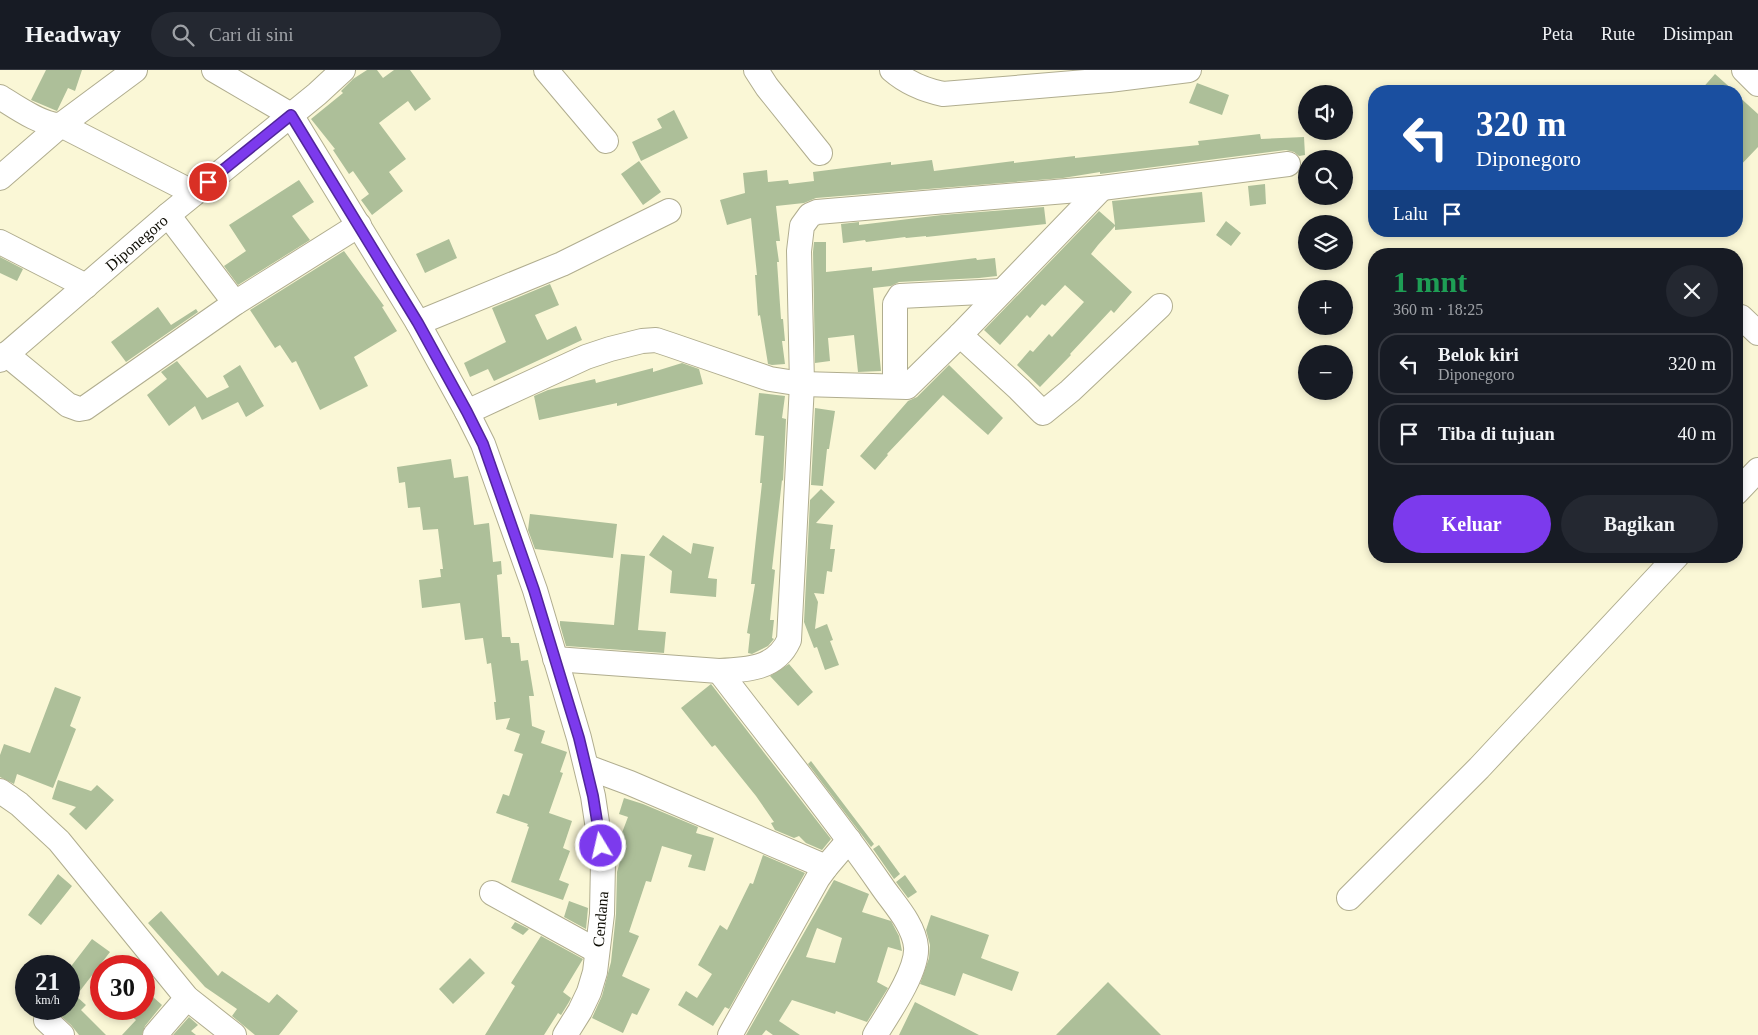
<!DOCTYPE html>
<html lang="id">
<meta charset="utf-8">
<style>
:root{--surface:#171b24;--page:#242831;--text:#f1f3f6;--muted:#9ea1a6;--line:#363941;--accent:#7c3aed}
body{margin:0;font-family:"Times New Roman",serif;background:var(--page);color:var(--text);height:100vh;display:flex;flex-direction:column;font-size:19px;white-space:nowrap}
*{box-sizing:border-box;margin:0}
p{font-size:16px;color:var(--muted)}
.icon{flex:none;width:28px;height:28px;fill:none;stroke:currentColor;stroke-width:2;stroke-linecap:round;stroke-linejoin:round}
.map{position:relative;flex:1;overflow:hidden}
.sheet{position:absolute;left:1368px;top:178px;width:375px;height:315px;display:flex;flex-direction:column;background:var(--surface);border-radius:20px;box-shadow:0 2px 8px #0003}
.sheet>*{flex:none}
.hud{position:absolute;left:1368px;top:15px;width:375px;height:152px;border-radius:20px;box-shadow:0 2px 8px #0003;background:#1a4fa0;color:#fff;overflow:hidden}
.fabs{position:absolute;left:1298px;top:15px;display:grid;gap:10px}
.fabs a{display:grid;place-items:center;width:55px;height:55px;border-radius:50%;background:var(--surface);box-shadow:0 2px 8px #0003;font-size:25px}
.speed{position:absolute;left:15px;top:885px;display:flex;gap:10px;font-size:25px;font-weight:700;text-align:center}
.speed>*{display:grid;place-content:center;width:65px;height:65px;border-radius:50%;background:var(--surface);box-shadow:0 2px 8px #0003;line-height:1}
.speed small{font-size:12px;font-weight:400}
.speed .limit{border:8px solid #d22;background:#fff;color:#111}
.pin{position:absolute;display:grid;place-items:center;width:42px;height:42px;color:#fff;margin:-21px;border:2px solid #fff;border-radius:50%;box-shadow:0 1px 5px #0007}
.me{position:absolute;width:55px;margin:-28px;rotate:351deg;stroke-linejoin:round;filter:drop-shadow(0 0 4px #0008)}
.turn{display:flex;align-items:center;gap:18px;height:105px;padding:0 25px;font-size:22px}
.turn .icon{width:65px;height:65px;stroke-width:2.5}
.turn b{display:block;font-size:35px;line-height:42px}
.then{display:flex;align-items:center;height:48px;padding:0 25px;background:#0003;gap:10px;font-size:19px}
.round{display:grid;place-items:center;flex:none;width:52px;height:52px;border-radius:26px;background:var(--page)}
.overview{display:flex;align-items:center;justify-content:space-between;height:85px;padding:0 25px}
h1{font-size:30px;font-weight:800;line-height:38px;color:#1e9e55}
.button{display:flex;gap:10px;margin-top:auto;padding:10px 25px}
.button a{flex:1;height:58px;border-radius:30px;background:var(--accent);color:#fff;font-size:20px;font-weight:800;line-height:58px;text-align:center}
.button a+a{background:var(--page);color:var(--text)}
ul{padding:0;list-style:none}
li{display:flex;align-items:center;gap:15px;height:62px;margin:0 10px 8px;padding:0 15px;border:2px solid var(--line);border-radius:20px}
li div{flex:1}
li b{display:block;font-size:19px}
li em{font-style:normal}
header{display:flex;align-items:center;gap:30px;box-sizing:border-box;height:70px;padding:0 25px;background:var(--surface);border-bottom:1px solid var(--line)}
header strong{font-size:24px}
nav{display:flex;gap:28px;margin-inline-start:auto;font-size:18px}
.search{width:350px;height:45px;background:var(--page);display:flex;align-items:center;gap:12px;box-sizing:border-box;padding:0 18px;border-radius:28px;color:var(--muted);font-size:19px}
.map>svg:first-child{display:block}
.building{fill:#adbf99;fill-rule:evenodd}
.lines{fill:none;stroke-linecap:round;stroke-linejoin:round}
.minor-casing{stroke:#b0ad8f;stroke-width:26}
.minor{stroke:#fff;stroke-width:24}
.route-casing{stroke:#51269a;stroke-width:12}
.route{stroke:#7c3aed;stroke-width:9}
.labels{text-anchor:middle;stroke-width:4;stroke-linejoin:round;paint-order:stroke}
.street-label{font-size:16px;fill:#0e0d04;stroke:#fff}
</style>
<header>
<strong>Headway</strong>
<div class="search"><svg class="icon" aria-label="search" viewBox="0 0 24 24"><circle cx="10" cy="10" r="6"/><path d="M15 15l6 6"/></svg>Cari di sini</div>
<nav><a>Peta</a><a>Rute</a><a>Disimpan</a></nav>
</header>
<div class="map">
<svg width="1758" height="965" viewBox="0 0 1758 965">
<rect width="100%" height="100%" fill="#faf7d6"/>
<path class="building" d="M 46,0 L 82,0 L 75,21 L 68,18 L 57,41 L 31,30 Z
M 367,0 L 377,0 L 383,8 L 394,0 L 410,0 L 431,29 L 415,41 L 408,31 L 379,53 L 406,89 L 389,102 L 403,121 L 372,145 L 361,130 L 369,124 L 353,101 L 349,104 L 333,80 L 335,79 L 311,49 L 343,23 L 341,21 L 353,9 Z
M 1715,4 L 1734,21 L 1700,21 Z
M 1197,13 L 1229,25 L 1222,45 L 1189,33 Z
M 1736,24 L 1758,44 L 1758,77 L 1736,100 Z
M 674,40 L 688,68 L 641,91 L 632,72 L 662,58 L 657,49 Z
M 1260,64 L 1261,69 L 1304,67 L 1305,85 L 1299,86 L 1294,82 L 1286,80 L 1100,104 L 1100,102 L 1063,108 L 816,128 L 804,133 L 776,136 L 780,171 L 776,171 L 779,192 L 777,192 L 781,249 L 783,249 L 785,271 L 782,271 L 785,294 L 772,295 L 768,294 L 760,245 L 758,246 L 755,205 L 757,205 L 751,148 L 727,155 L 720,130 L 745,123 L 743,103 L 767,100 L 768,112 L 788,110 L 789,114 L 814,111 L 813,102 L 891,92 L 891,95 L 932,90 L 934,101 L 1014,91 L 1014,93 L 1075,86 L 1075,88 L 1199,75 L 1198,71 Z
M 639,91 L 661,122 L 643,135 L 621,104 Z
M 299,110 L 314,132 L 292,146 L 310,170 L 238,215 L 224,196 L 246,181 L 229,155 Z
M 1265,114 L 1266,134 L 1250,136 L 1248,116 Z
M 1202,122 L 1205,152 L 1115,160 L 1115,156 L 1098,175 L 1091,184 L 1132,222 L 1114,243 L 1111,240 L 1070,284 L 1071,285 L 1040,317 L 1017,295 L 1030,280 L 1033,282 L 1049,264 L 1052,267 L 1084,232 L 1065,215 L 1045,236 L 1042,234 L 1030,248 L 1027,245 L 1000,275 L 984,260 L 1099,141 L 1115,155 L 1112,131 Z
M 1044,137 L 1046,154 L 926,167 L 926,166 L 906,168 L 905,167 L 866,172 L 865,170 L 843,173 L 841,154 L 859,152 L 859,155 L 942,145 Z
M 1226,151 L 1241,163 L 1231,176 L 1216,165 Z
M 449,169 L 457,188 L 425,203 L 416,184 Z
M 814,172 L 826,172 L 826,202 L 872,197 L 872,201 L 976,188 L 977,190 L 995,188 L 997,206 L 979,208 L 899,212 L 891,216 L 873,218 L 881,301 L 858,302 L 854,265 L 828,268 L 830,291 L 815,293 L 813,182 Z
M 344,181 L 384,236 L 382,237 L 397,261 L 354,287 L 368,316 L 320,340 L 296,291 L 292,293 L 280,275 L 275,278 L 250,240 Z
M 0,187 L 23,199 L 17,211 L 0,203 Z
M 550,214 L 559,235 L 535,245 L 547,270 L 576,256 L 582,270 L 494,311 L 488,299 L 470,307 L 464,293 L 506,272 L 492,238 Z
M 158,237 L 171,255 L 196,239 L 198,242 L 126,292 L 111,272 Z
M 177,291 L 207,328 L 229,317 L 223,306 L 240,295 L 264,336 L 246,347 L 238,332 L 202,350 L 195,336 L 169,356 L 147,325 L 167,309 L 161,302 Z
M 682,293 L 699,299 L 703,314 L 617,336 L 617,333 L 539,350 L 534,326 L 548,320 L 595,309 L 596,313 L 653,298 L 653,302 Z
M 949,295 L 1003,348 L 988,365 L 943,325 L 887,384 L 888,385 L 875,400 L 860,386 L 908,331 L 917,327 Z
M 759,323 L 785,326 L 782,348 L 786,349 L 783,411 L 782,410 L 772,499 L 775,500 L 770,550 L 774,550 L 772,568 L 774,569 L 768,576 L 752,584 L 748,583 L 750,564 L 747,563 L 755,514 L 751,514 L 762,413 L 760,413 L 764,366 L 755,365 Z
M 815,338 L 835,341 L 829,379 L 827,379 L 823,416 L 811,415 Z
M 451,389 L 454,408 L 468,406 L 474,455 L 489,453 L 493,492 L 501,491 L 502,504 L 497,505 L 502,567 L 510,567 L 511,573 L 519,573 L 521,591 L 528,590 L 534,626 L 529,626 L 532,656 L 545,661 L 541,673 L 567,682 L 560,702 L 563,703 L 549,743 L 572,751 L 563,778 L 570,781 L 559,810 L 569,814 L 563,830 L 511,812 L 529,757 L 527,756 L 528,754 L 496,743 L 503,724 L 509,726 L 523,684 L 514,681 L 520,664 L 506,659 L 510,648 L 496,650 L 494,632 L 496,632 L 491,593 L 487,594 L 483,568 L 465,570 L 460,533 L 422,538 L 419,510 L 441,507 L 440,499 L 443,499 L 438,459 L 423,460 L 420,437 L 408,438 L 405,412 L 399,413 L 397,397 Z
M 821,419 L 835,432 L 816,453 L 833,455 L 830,479 L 835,479 L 832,502 L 827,501 L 824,524 L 814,523 L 818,532 L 815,559 L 827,554 L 833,570 L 830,571 L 839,595 L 825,600 L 817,577 L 814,578 L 804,552 L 810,430 Z
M 530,444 L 617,454 L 613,488 L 535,479 L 528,460 Z
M 663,465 L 691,484 L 693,473 L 714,477 L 708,508 L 717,509 L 716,527 L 670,523 L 672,501 L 649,485 Z
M 621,484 L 645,486 L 638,560 L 666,562 L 664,583 L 566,576 L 560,555 L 560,551 L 614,555 Z
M 789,594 L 813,622 L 798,636 L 770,606 Z
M 711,614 L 831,769 L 822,780 L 806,773 L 799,766 L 794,768 L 775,760 L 771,753 L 774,752 L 756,726 L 715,675 L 712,677 L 681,638 Z
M 55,617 L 81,627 L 70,656 L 76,659 L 53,718 L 17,704 L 14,714 L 0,707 L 0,685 L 4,674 L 30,683 Z
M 811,691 L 874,774 L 871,777 L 808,694 Z
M 58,710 L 91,721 L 97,715 L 114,730 L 86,760 L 69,744 L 76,737 L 52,729 Z
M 624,728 L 643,734 L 698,757 L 696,763 L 714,768 L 705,801 L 688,797 L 692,785 L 662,776 L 651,812 L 646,811 L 629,862 L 639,866 L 622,906 L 650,919 L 637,945 L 632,943 L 623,963 L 592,948 L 602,926 L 611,892 L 616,844 L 617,802 L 626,770 L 620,768 L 628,747 L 619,744 Z
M 879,775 L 900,804 L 894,809 L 873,779 Z
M 763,785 L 805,803 L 729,939 L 725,937 L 713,956 L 678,935 L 686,921 L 697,928 L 712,904 L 698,895 L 720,855 L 727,860 L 750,813 L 753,814 Z
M 58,804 L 72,816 L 41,855 L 28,845 Z
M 905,805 L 917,822 L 908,828 L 896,812 Z
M 834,810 L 869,824 L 862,842 L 891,851 L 899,866 L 902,881 L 888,877 L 877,912 L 888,918 L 867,952 L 836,941 L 835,944 L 792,930 L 779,951 L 800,965 L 773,965 L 766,960 L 762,965 L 746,965 ZM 817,858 L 842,868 L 835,893 L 806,887 Z
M 569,831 L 588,838 L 586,859 L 564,847 Z
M 161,841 L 218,906 L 222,901 L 269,933 L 277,924 L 298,941 L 279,965 L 255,965 L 232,946 L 237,939 L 205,917 L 148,853 Z
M 931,845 L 989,865 L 981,888 L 1019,902 L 1012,921 L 963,903 L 955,926 L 920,914 L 929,888 L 930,875 L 926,860 Z
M 515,852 L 529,859 L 523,865 L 511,858 Z
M 541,866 L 583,889 L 563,922 L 571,928 L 569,932 L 561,945 L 558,943 L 544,965 L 485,965 L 515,916 L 511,913 Z
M 92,869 L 110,882 L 76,926 L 86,935 L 81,940 L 106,965 L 79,965 L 71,955 L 53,939 L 69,939 L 69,899 Z
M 470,888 L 485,903 L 453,934 L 439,919 Z
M 1108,912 L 1161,965 L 1056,965 Z
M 144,919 L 162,935 L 145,956 L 142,965 L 122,965 L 136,950 L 122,939 L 144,939 Z
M 915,932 L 979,965 L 899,965 Z
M 189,947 L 198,955 L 191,961 L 196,965 L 173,965 Z"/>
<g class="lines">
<g class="minor-casing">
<g id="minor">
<path d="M 214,0 L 291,45 L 418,253 L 467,342 L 483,374 L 535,520 L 579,668 L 593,726 L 603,792 L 602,844 L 595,902 L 589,922 L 580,941 L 565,965"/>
<path d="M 546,0 L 606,71"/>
<path d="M 756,0 L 767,17 L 820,83"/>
<path d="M 892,0 C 907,13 924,20 943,24 L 1109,10 L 1189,0"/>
<path d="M 1744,0 L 1758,14"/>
<path d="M 0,27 C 16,37 43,56 61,55 L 194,123"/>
<path d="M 0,108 L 61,55 L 135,0"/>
<path d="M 168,145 L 235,233"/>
<path d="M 0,172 L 86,216"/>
<path d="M 1741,247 L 1758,263"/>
<path d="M 418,253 L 562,194 L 669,141"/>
<path d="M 960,265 L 1019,319 L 1043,343 L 1070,321 L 1160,236"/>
<path d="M 6,284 L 68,335 L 79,339 L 85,338 L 235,233 L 359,155"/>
<path id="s1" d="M 0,290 L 168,145 L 317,24 L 343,0"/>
<path d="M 895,316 L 895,234 L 900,226 L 1002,221"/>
<path d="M 467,342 L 586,287 L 610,279 L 642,271 L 656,270 L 671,275 L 770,309 L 802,314 L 907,317 L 960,265 L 1102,118"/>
<path d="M 1736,423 L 1758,400"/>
<path d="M 555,589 L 719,601 C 747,600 776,599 789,570 L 802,314 L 799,181 L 802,156 L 810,145 L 817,142 L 1102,118 L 1288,94"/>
<path d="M 719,601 C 773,672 830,741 881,815 C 893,833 914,854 916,877 C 918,901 888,944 875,965"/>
<path d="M 587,697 L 630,713 L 826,797"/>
<path d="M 0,721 L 19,734 L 59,771 L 187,928 L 234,965"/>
<path d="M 492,823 L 597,881"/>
<path d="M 1349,828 L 1479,698 L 1677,486"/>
<path d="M 46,950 L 62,965"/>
<path d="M 155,965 L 187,928"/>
<path d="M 730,965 L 818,808 L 826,797 L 849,770"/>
</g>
</g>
<use href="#minor" class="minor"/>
</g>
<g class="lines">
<g class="route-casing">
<path id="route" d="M 208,112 L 291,45 L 418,253 L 467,342 L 483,374 L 534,520 L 579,668 L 593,726 L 601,776"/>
</g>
<use href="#route" class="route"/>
</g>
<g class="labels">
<g class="street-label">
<text dy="6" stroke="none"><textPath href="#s1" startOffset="180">Diponegoro</textPath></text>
<text transform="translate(600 849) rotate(-85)" y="6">Cendana</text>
</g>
</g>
</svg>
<div class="fabs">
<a><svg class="icon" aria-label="sound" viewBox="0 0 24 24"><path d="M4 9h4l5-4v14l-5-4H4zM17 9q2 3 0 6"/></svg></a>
<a><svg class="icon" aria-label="search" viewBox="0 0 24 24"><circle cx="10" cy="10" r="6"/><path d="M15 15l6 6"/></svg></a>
<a><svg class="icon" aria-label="layers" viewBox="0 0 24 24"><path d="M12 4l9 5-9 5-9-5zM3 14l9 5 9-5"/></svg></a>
<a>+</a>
<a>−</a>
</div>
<div class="speed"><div>21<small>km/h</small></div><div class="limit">30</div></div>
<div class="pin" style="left:208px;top:112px;background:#d93025"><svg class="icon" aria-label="arrive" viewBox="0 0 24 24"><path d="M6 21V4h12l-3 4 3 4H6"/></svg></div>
<svg class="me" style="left:601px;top:776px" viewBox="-20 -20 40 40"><circle r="17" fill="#7c3aed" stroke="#fff" stroke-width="3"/><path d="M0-11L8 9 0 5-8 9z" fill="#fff"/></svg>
<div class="hud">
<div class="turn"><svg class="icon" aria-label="left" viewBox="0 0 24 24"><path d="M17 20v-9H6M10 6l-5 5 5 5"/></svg><div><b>320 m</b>Diponegoro</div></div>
<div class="then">Lalu<svg class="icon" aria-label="arrive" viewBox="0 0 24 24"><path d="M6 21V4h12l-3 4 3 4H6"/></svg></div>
</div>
<section class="sheet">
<div class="overview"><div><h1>1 mnt</h1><p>360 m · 18:25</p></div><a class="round"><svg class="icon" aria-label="close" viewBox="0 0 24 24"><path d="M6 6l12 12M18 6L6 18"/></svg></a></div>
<ul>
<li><svg class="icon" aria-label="left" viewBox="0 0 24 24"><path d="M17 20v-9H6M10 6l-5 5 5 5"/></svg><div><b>Belok kiri</b><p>Diponegoro</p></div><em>320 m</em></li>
<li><svg class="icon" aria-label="arrive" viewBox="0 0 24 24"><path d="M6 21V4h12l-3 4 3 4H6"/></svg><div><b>Tiba di tujuan</b></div><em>40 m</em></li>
</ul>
<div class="button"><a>Keluar</a><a>Bagikan</a></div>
</section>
</div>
